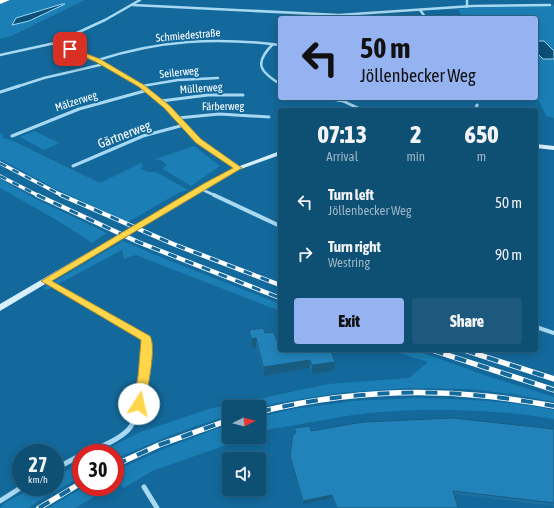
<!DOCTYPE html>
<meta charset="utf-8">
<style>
:root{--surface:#0e4f74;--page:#1c597c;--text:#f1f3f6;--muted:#9bb5c5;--line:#2e6686;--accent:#95b2f1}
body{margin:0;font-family:"Asap Condensed",sans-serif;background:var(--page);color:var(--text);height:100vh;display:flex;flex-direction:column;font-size:15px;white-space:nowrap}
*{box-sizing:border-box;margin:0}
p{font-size:13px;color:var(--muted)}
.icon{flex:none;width:22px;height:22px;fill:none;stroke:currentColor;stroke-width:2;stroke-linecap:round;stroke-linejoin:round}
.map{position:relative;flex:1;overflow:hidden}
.side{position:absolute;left:278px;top:108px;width:260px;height:244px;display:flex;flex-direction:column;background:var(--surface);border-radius:4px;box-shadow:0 2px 10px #0003,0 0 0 1px var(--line)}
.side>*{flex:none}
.hud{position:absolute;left:278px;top:16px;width:260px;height:84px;border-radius:4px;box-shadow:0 2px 10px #0003,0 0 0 1px var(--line);background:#95b2f1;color:#111;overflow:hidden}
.needle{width:26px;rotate:84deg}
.buttons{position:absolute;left:222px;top:400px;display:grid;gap:8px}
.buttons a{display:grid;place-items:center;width:44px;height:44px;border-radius:4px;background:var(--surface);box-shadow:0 2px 10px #0003,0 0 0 1px var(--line);font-size:20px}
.speed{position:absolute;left:12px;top:444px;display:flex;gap:8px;font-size:20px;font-weight:700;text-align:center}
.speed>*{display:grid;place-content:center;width:52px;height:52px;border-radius:50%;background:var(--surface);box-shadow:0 2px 10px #0003,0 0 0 1px var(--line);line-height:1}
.speed small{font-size:10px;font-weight:400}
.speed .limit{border:6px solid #d22;background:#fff;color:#111}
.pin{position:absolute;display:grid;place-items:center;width:34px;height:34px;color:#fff;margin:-17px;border-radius:8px;box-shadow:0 2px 6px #0006}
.me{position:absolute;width:44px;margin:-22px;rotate:10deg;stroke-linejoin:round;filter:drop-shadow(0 0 3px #0008)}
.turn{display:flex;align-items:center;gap:14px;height:84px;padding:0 16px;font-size:18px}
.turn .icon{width:52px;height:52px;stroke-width:2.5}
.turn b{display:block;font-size:28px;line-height:34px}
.eta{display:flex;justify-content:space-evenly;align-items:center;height:68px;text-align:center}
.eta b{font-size:24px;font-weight:800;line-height:28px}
.cta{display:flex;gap:8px;margin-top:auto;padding:8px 16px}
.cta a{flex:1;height:46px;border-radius:4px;background:var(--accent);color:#111;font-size:16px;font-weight:800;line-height:46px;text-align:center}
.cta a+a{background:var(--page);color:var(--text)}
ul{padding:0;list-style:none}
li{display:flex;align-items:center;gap:12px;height:52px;padding:0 16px}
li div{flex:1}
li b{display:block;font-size:15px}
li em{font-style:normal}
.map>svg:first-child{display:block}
.green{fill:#1b7fb5}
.water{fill:#0c4f77;stroke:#9ad7f6}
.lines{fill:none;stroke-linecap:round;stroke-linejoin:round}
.street-far3{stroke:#a8d9f3;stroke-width:2.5}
.street-far2{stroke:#a8d9f3;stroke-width:3}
.street-far1{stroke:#a8d9f3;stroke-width:4}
.street{stroke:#a8d9f3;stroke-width:5}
.secondary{fill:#d8effd;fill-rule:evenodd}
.highway{fill:#fff;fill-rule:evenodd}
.rail-far2-casing{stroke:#fff;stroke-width:3.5}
.rail-far1-casing{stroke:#fff;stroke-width:4.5}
.rail-casing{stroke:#fff;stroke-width:5.5}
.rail-far2{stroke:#13699b;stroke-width:2.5;stroke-dasharray:7;stroke-linecap:butt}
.rail-far1{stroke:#13699b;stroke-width:3;stroke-dasharray:9;stroke-linecap:butt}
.rail{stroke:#13699b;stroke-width:4;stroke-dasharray:12;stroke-linecap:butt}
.wall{fill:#1d71a0}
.shaded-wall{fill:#185c82}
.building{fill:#2283ba;stroke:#185c82}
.route{fill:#ffd54a;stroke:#a68a30}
.labels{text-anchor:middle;stroke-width:4;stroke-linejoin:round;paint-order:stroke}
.far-street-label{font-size:11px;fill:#fff;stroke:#13699b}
.street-label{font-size:13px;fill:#fff;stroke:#13699b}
</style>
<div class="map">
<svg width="554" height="508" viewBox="0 0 554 508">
<rect width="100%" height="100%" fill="#13699b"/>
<path class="green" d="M 12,0 L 85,0 L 9,37 L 0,39 L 0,3 Z
M 554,5 L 554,118 L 546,116 L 539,101 L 526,98 L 536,98 L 536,18 L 463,18 L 458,9 L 512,6 Z
M 34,131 L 59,143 L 44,150 L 20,137 Z
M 0,133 L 3,135 L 2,138 L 11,140 L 100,183 L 141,163 L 143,164 L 141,169 L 148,172 L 156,172 L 188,190 L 180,192 L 128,222 L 58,190 L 0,159 Z
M 194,146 L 220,166 L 191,186 L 163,169 L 166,165 C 163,159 157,159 152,160 Z
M 0,179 L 38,200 L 107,233 L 92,243 L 55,219 L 0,188 Z
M 123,241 L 165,259 L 280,304 L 280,311 L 136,255 L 124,259 L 122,250 L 47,290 L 43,288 Z
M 390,350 L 415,350 L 487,376 L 554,397 L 554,402 L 513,394 L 468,389 L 408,388 L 338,393 L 277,403 L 259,408 L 229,407 L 229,416 C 190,426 152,443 115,459 L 115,453 L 100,453 L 138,433 L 209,409 L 329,384 L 409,378 L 428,362 Z
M 414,398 C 461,399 508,400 554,410 L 554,419 C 493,409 429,407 368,413 C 336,417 303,424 271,429 L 259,433 L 259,417 L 293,409 L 353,401 Z
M 229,424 L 229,437 L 249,437 L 152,471 L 124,488 L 119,483 L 115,485 L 115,471 L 166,448 Z
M 81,463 L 81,477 L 41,499 L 28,508 L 0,508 L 6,502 L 36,487 L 55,487 L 55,477 Z
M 84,487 L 112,487 L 75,508 L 48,508 Z"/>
<path class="water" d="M 62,4 L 65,4 L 29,21 L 12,25 L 16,18 Z
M 536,41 L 544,41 L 554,51 L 554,59 L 543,59 L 536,52 Z"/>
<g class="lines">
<path class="street-far3" d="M 467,0 L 467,7
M 133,5 L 339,15 L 473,6 L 550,5
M 420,10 L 426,18
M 55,43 L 98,60 L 143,87
M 273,44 C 254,63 259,71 280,84
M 0,55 L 55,43 L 105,20 L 140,0
M 98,60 C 160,40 216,37 280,45
M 142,86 L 178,80 L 218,78
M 16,87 L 44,78 L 104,64"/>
<path class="street-far2" d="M 142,86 L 167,106 L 199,141 L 239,168
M 0,92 L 19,86
M 327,98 L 343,101 L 362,110
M 161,101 L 208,95 L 243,95
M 476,110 L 477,105
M 178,118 L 219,114 L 269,117
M 12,136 L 79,109 L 148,90
M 73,166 L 143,136 L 184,125
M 201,189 L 216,196"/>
<path class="street-far1" d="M 214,195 L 280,226
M 45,281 L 139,334
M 536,327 L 554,333"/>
<path class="street" d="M 85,453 C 99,447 117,441 128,430 C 143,414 147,360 146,338 L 137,333
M 55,469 L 81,455
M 144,487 L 157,508
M 0,501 L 22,487"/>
<path class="secondary" d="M 536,144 L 554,146 L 554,150 L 536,148 Z
M 280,151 L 280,155 L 241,169 L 221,179 L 0,311 L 0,304 L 217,177 L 237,167 Z"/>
<path class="highway" d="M 0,0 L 10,0 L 0,4 Z"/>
<g class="rail-far2-casing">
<path id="rail-far2" d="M 0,163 L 63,196
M 0,176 L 39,196"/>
</g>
<g class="rail-far1-casing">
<path id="rail-far1" d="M 37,195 L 138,242 L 280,298
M 61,195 L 173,244 L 280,285"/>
</g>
<g class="rail-casing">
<path id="rail" d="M 432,350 L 554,390
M 464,350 L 554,379
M 259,412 C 333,394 409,388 485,396 C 508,398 531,402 554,406
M 115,465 L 159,445 L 229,420
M 39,508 L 81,483"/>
</g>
<use href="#rail-far2" class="rail-far2"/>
<use href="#rail-far1" class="rail-far1"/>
<use href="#rail" class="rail"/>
</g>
<path class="wall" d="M 249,330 L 265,333 L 277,341 L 280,350 L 332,350 L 331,350 L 335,362 L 335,370 L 312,374 L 310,368 L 264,376 L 256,347 L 252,348 L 249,338 Z
M 345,350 L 351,350 L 350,352 Z
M 294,428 L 311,431 L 554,429 L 554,506 L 454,494 L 458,508 L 336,508 L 332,498 L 303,504 L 290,459 L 295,434 Z"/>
<path class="shaded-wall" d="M 256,338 L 256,347 L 252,348 L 251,339 Z
M 310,360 L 310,368 L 264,376 L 263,367 Z
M 335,362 L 335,370 L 312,374 L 312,365 Z
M 332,495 L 332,498 L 303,504 L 303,501 Z"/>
<path class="building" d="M 263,328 L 265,333 L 274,332 L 277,341 L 280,340 L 280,350 L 331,350 L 335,362 L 312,365 L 310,360 L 263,367 L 256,338 L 251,339 L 249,330 Z
M 453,418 L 554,429 L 554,503 L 453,491 L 458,508 L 337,508 L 332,495 L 303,501 L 290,456 L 293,434 L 296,433 L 294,428 L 310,426 L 311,431 L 363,422 Z"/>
<path class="route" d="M 68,48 L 72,48 L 100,59 L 144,85 L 169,105 L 201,139 L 242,168 L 52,281 L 150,336 C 157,348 147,389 145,404 L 143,407 L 139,408 L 135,407 L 133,404 L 138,376 L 141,340 L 41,281 L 203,184 L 233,168 L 196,143 L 164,108 L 139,87 L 96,62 L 68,50 Z"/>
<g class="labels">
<g class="far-street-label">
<text transform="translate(188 35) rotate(-5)" y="4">Schmiedestraße</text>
<text transform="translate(179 72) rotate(-6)" y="4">Seilerweg</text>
<text transform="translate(201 88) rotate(-4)" y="4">Müllerweg</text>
<text transform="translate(76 101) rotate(-18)" y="4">Mälzerweg</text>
<text transform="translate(223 106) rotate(-1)" y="4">Färberweg</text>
</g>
<g class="street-label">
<text transform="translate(124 134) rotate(-21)" y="5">Gärtnerweg</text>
</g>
</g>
</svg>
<div class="buttons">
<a><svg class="needle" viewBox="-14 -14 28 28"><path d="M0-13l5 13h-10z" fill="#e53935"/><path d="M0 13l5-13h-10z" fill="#9bb5c5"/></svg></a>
<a><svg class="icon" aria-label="sound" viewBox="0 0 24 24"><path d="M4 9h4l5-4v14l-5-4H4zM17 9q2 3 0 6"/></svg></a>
</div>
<div class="speed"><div>27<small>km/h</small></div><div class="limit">30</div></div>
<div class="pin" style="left:70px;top:49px;background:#d93025"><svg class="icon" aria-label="arrive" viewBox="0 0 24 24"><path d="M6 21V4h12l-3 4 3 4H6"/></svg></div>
<svg class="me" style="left:139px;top:404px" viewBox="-20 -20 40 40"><circle r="19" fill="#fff"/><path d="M0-13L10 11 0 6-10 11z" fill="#ffd54a"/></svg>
<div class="hud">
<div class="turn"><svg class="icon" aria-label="left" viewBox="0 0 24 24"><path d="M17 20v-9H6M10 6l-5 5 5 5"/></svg><div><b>50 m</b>Jöllenbecker Weg</div></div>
</div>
<section class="side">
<div class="eta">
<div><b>07:13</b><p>Arrival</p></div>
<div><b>2</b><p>min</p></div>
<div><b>650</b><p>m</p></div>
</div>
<ul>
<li><svg class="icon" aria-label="left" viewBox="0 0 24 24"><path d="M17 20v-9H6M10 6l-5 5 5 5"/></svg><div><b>Turn left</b><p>Jöllenbecker Weg</p></div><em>50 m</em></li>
<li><svg class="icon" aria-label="right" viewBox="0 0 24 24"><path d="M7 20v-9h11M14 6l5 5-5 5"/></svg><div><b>Turn right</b><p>Westring</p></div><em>90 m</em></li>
</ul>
<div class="cta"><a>Exit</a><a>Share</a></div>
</section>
</div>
